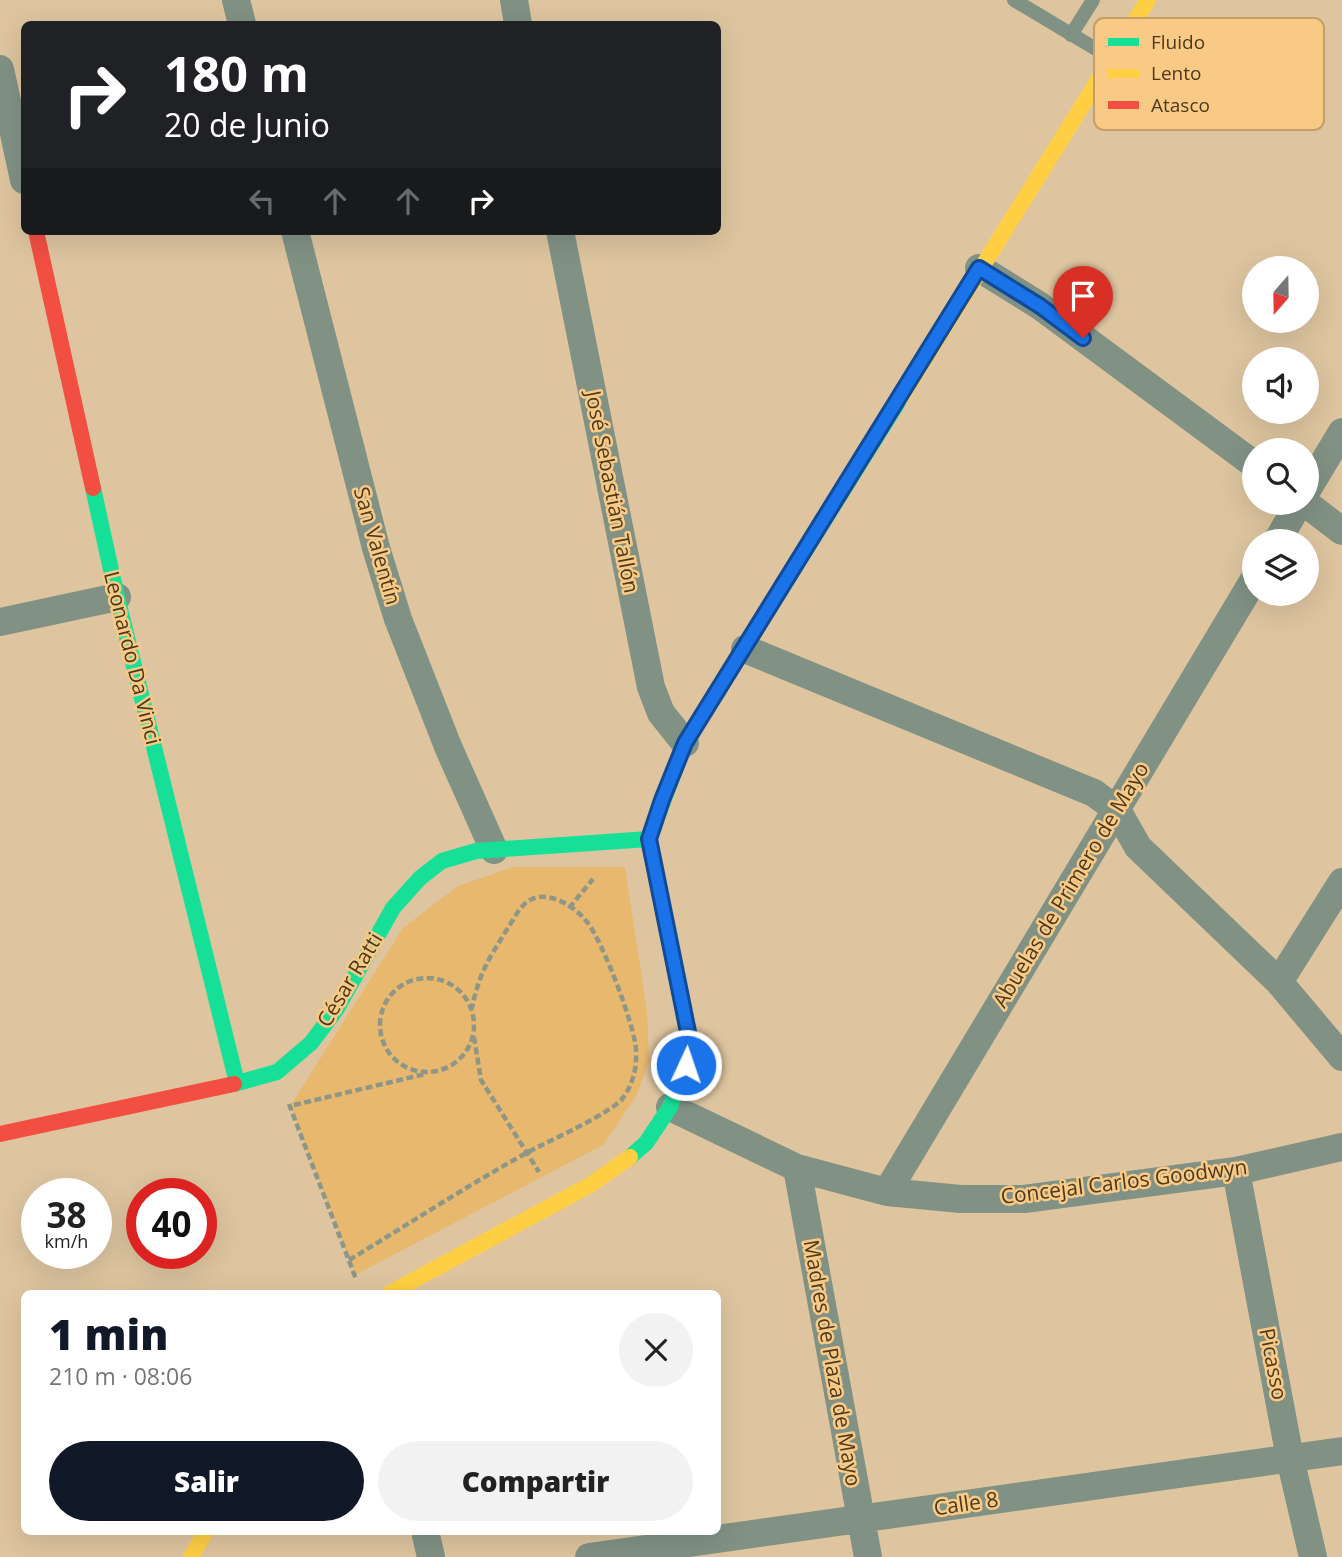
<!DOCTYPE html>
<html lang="es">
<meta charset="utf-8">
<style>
:root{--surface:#fff;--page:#f2f2f2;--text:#222;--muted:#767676;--accent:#111827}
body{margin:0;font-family:"Open Sans",sans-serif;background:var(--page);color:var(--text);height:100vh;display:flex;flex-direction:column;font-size:26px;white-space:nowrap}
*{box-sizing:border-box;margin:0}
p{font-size:23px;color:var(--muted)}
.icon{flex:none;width:38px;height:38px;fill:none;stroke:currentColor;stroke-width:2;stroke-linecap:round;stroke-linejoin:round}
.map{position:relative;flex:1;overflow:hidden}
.details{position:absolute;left:21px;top:1290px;width:700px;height:245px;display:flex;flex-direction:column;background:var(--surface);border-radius:10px;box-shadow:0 7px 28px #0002}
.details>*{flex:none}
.top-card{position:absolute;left:21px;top:21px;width:700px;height:214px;border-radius:10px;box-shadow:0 7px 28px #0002;background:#202124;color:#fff;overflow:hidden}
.needle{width:46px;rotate:200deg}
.fabs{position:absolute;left:1242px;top:256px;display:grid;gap:14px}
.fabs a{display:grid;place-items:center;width:77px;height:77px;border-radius:50%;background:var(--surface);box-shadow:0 7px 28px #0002;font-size:35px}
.speed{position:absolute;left:21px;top:1178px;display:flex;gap:14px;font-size:35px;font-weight:700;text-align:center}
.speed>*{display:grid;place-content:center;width:91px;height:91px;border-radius:50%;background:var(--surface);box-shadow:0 7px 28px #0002;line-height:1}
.speed small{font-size:18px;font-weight:400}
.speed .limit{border:10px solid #d22;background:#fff;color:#111}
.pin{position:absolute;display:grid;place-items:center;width:60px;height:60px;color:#fff;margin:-72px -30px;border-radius:50% 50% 50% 0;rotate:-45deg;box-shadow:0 0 7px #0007}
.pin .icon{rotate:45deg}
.me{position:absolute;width:77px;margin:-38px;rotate:3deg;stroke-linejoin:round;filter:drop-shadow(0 0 5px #0008)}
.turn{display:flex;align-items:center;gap:24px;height:147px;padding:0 28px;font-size:32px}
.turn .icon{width:91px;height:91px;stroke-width:2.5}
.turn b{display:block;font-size:49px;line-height:60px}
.lanes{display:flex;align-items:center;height:66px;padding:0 28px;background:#0003;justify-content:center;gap:35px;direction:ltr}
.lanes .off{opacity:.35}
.round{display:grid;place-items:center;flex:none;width:74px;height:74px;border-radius:37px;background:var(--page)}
.headline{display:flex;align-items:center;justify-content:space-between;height:119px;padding:0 28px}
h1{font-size:42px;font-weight:800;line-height:52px;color:var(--accent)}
.cta{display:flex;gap:14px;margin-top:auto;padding:14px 28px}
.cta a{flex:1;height:80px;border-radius:42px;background:var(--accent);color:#fff;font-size:28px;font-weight:800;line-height:80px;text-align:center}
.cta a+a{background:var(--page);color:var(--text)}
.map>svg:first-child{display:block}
.green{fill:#e7b86d}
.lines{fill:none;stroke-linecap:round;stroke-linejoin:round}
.path{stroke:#8e9687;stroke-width:4.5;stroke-dasharray:7 3.5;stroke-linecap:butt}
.lane{stroke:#819285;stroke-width:14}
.street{stroke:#819285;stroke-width:28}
.fast{stroke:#16e098;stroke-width:16}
.slow{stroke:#ffcf43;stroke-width:16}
.jam{stroke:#f24e42;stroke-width:16}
.route-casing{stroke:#114b97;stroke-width:18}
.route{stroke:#1a73e8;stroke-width:12}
.labels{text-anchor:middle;stroke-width:5;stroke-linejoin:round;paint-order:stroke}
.street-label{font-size:21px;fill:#4c391d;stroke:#f8ca86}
.key{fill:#f8ca86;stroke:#c49e66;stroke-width:2}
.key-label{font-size:19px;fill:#4c391d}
</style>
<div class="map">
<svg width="1342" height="1557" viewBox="0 0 1342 1557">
<rect width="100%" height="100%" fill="#dec5a0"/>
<path class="green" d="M 513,867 L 625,867 L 647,1011 L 649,1061 L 637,1095 L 603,1145 L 355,1275 L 290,1106 L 403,928 L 458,886 Z"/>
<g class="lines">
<path class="path" d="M 569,908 L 593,879
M380 1025a47 47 0 1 1 94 0a47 47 0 1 1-94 0Z
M 474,1037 L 481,1080 L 539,1172
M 289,1104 L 356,1279
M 294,1105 L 425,1074
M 349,1260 C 409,1224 468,1185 530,1151 C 549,1141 611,1113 622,1099 C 633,1085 637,1068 636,1050 C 635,1026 602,940 587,922 C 576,907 550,891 532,899 C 520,904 513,921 506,931 C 488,960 479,974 472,1008"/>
<path class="lane" d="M 1014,0 L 1111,58
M 1071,35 L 1093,0"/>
<path class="street" d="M 236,0 L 242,24
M 514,0 L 518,24
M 0,69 L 24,180
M 295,231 L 376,548 L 398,619 L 449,749 L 494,850
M 560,231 L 651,687 L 661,713 L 685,743
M 979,268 L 1040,306 L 1255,465
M 1307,490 L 1342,432
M 1304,502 L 1342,531
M 1277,541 L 1300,502
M 0,622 L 117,597
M 745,649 L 1094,793 L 1117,810 L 1138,847 L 1279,982 L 1342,1057
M 1279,982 L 1342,882
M 670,1107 L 797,1168 L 887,1192 L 961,1199 L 1024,1199 L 1236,1171 L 1342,1147
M 797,1168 L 868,1557
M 1236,1171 L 1290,1458 L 1313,1557
M 887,1192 L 1255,578
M 425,1531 L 431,1557
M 589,1557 L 1342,1451"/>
<path class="fast" d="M 93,488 L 117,597 L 237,1083
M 234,1084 L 277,1072 L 311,1043 L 336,1010 L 393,908 L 420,878 L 442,861 L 476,851 L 649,839
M 630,1157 L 646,1143 L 670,1107 L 686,1065 L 688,1032 L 649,839 L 685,743 L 900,399"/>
<path class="slow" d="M 900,399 L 1148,0
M 390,1293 L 590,1185 L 630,1157
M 191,1557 L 206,1531"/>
<path class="jam" d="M 36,231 L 93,488
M 0,1134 L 234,1084"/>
</g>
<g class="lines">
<g class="route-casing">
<path id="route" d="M 686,1065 L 688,1032 L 649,839 L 662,800 L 685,743 L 979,268 L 1040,306 L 1083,338"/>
</g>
<use href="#route" class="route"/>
</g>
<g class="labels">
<g class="street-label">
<text transform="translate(612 492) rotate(79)" y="7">José Sebastián Tallón</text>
<text transform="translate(377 546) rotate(74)" y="7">San Valentín</text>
<text transform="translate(132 658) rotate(76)" y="7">Leonardo Da Vinci</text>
<text transform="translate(1071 885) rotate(-59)" y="7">Abuelas de Primero de Mayo</text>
<text transform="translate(350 980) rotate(-59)" y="7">César Ratti</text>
<text transform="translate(1124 1182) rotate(-7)" y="7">Concejal Carlos Goodwyn</text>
<text transform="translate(832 1363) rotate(80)" y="7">Madres de Plaza de Mayo</text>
<text transform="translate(1273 1364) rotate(79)" y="7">Picasso</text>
<text transform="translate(966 1504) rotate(-8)" y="7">Calle 8</text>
</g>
</g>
<rect x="1094" y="18" width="230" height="112" rx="10" class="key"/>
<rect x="1108" y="38" width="31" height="8" fill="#16e098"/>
<rect x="1108" y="69" width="31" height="9" fill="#ffcf43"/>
<rect x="1108" y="101" width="31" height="8" fill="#f24e42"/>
<g class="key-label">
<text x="1151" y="49">Fluido</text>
<text x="1151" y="80">Lento</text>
<text x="1151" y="112">Atasco</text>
</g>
</svg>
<div class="fabs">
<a><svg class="needle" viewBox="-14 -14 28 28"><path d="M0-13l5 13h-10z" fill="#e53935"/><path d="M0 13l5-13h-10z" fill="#767676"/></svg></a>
<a><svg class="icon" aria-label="sound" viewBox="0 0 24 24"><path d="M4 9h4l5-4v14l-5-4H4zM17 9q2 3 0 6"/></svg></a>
<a><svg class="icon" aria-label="search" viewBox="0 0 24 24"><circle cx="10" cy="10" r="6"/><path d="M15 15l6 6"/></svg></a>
<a><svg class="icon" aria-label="layers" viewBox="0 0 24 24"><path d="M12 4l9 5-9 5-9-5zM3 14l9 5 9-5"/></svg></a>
</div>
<div class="speed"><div>38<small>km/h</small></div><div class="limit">40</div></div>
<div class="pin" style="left:1083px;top:338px;background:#d93025"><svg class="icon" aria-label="arrive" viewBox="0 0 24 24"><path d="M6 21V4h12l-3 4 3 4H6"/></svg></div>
<svg class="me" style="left:686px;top:1065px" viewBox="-20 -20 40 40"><circle r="17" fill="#1a73e8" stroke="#fff" stroke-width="3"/><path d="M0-11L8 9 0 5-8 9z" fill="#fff"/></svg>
<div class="top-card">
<div class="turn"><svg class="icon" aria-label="right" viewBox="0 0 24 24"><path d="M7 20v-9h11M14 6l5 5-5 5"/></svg><div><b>180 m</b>20 de Junio</div></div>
<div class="lanes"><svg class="icon off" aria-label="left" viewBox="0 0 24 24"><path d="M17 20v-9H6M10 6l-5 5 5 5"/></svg><svg class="icon off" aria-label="ahead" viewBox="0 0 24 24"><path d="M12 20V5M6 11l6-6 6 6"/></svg><svg class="icon off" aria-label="ahead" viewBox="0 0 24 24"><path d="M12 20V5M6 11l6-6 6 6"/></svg><svg class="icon" aria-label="right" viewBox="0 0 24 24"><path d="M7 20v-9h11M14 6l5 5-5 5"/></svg></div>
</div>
<section class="details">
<div class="headline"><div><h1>1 min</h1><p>210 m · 08:06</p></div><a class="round"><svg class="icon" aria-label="close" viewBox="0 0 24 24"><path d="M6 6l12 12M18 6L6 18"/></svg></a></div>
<div class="cta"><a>Salir</a><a>Compartir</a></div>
</section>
</div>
